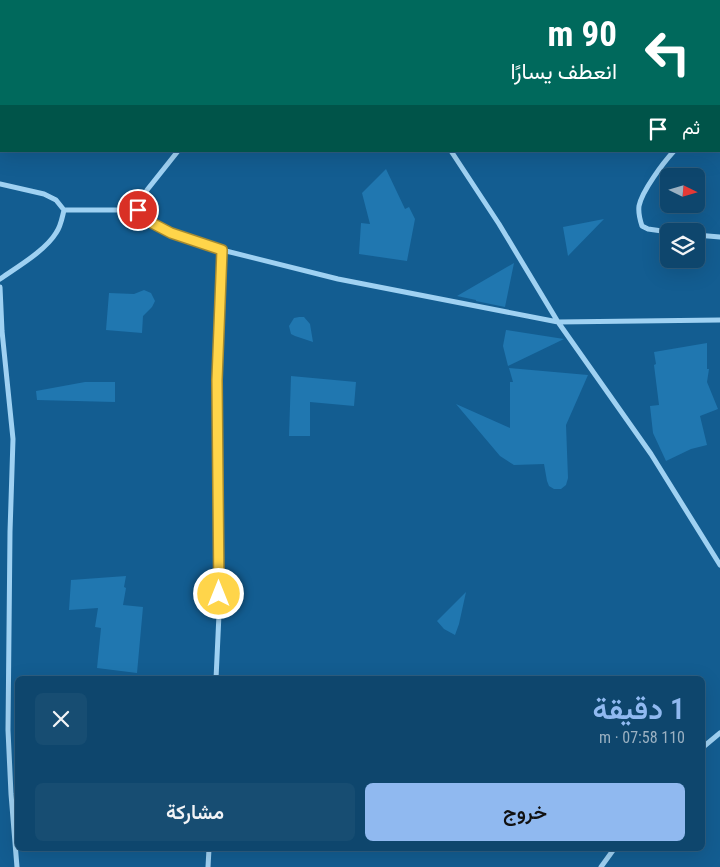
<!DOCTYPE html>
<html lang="ar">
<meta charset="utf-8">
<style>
:root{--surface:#0e466d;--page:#174d72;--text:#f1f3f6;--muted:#9bb1c2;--line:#2e5e80;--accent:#90b9f0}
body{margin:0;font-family:"Roboto Condensed",Vazirmatn,sans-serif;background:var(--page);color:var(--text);direction:rtl;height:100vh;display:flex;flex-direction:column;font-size:19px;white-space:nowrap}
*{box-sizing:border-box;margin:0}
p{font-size:16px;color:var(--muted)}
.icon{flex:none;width:28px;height:28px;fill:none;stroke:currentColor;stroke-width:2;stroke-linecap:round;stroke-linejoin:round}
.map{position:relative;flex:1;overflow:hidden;direction:ltr}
.drawer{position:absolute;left:15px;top:676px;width:690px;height:175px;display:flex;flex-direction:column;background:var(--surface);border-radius:8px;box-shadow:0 5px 20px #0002,0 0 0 1px var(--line);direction:rtl}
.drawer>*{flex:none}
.top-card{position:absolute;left:0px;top:0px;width:720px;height:152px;box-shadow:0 5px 20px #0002,0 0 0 1px var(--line);direction:rtl;background:#00695c;color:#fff;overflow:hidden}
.needle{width:32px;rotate:95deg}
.fabs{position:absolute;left:660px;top:168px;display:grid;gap:10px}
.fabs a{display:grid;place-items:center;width:45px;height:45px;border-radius:8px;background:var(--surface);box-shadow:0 5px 20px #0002,0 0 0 1px var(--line);font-size:25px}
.pin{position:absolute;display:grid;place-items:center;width:42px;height:42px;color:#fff;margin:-21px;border:2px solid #fff;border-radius:50%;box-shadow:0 1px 5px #0007}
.me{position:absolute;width:55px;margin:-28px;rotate:0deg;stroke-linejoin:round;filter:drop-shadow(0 0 4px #0008)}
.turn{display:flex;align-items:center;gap:18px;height:105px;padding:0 20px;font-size:22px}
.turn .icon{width:65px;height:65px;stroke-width:2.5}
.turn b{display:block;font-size:35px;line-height:42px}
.then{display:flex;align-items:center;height:48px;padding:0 20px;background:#0003;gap:10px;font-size:19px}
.round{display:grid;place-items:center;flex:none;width:52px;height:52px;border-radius:8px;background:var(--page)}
.summary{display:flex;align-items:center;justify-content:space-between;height:85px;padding:0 20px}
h1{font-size:30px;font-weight:600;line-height:38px;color:var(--accent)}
.primary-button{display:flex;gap:10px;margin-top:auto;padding:10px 20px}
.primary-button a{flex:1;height:58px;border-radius:8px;background:var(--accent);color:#111;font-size:20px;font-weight:600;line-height:58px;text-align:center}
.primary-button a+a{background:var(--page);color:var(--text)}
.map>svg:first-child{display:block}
.building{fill:#2077b0}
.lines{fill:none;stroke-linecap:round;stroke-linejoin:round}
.street{stroke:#9fd1f2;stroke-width:5}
.route-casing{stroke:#a68a30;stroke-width:12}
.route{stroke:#ffd54a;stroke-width:9}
</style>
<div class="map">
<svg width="720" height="867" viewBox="0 0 720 867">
<rect width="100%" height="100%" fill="#135d91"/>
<path class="building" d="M 386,169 L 405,209 L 409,207 L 415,219 L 407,261 L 359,254 L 361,223 L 370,224 L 362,193 Z
M 604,219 L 568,256 L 563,227 Z
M 514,263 L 505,307 L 476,301 L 476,300 L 457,296 Z
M 144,290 L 151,293 L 155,301 L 152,307 L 143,316 L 142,333 L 106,330 L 109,293 L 134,294 Z
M 299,317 L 304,317 L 310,324 L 313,342 L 295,336 L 291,334 L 289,326 L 294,318 Z
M 506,330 L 564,339 L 508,366 L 503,346 Z
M 707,343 L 707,369 L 709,369 L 707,382 L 718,409 L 700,416 L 707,445 L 691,449 L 666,461 L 653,433 L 650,406 L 659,405 L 654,365 L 656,364 L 654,352 Z
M 509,368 L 588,375 L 566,425 L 568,478 L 566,485 L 561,489 L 554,489 L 549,486 L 547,481 L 544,464 L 514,465 L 500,456 L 456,404 L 510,428 L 510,382 L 513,382 Z
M 291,376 L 356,382 L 354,406 L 310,402 L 310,436 L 289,436 Z
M 85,382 L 115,382 L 115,402 L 37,400 L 36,391 Z
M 126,576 L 124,587 L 126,588 L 123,605 L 143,607 L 137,673 L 97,668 L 101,628 L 95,627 L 98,608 L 69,610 L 71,580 Z
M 466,592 L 459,624 L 455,635 L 444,629 L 437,621 Z"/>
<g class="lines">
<path class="street" d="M 341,0 L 342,1
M 414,1 L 416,0
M 719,101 L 720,100
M 451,151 L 499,224 L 558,322 L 651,454 L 720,565
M 0,184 L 44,194 L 56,200 L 64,210
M 64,210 L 138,210 L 150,222 L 171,233 L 222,250 L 338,279 L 558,322 L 720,320
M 138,210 L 147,190 L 178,151
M 669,232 L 648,229 L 642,226 C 640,220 638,214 639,206 C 642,191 663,163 674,151
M 696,235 L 720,237
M 0,279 C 17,267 45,251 56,233 C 61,226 62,218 64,210
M 0,287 L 2,331 L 13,439 L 10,532 L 8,730 L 11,794 L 17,867
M 216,679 L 219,614 L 219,494 L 217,380 L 222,250
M 702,748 L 720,733
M 208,867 L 209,849
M 601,867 L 614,849"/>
</g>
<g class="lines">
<g class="route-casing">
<path id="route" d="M 138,210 L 150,222 L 171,233 L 222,250 L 217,380 L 219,594"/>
</g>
<use href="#route" class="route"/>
</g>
</svg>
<div class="fabs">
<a><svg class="needle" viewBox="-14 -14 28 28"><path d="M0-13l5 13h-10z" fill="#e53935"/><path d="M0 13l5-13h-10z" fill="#9bb1c2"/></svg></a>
<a><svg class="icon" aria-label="layers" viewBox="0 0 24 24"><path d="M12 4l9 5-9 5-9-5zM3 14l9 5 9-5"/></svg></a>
</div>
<div class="pin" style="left:138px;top:210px;background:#d93025"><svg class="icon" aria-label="arrive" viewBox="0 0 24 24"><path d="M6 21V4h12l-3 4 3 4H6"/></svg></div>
<svg class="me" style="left:219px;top:594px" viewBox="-20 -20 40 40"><circle r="17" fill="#ffd54a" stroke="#fff" stroke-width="3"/><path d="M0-11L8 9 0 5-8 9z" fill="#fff"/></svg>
<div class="top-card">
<div class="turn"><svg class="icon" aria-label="left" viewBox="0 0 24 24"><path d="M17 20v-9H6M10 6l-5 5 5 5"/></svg><div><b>90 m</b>انعطف يسارًا</div></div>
<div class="then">ثم<svg class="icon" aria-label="arrive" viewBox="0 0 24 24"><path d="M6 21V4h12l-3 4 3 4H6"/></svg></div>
</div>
<section class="drawer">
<div class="summary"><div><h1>1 دقيقة</h1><p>110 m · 07:58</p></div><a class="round"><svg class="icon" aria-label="close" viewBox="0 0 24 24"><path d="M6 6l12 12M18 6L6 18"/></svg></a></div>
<div class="primary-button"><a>خروج</a><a>مشاركة</a></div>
</section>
</div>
